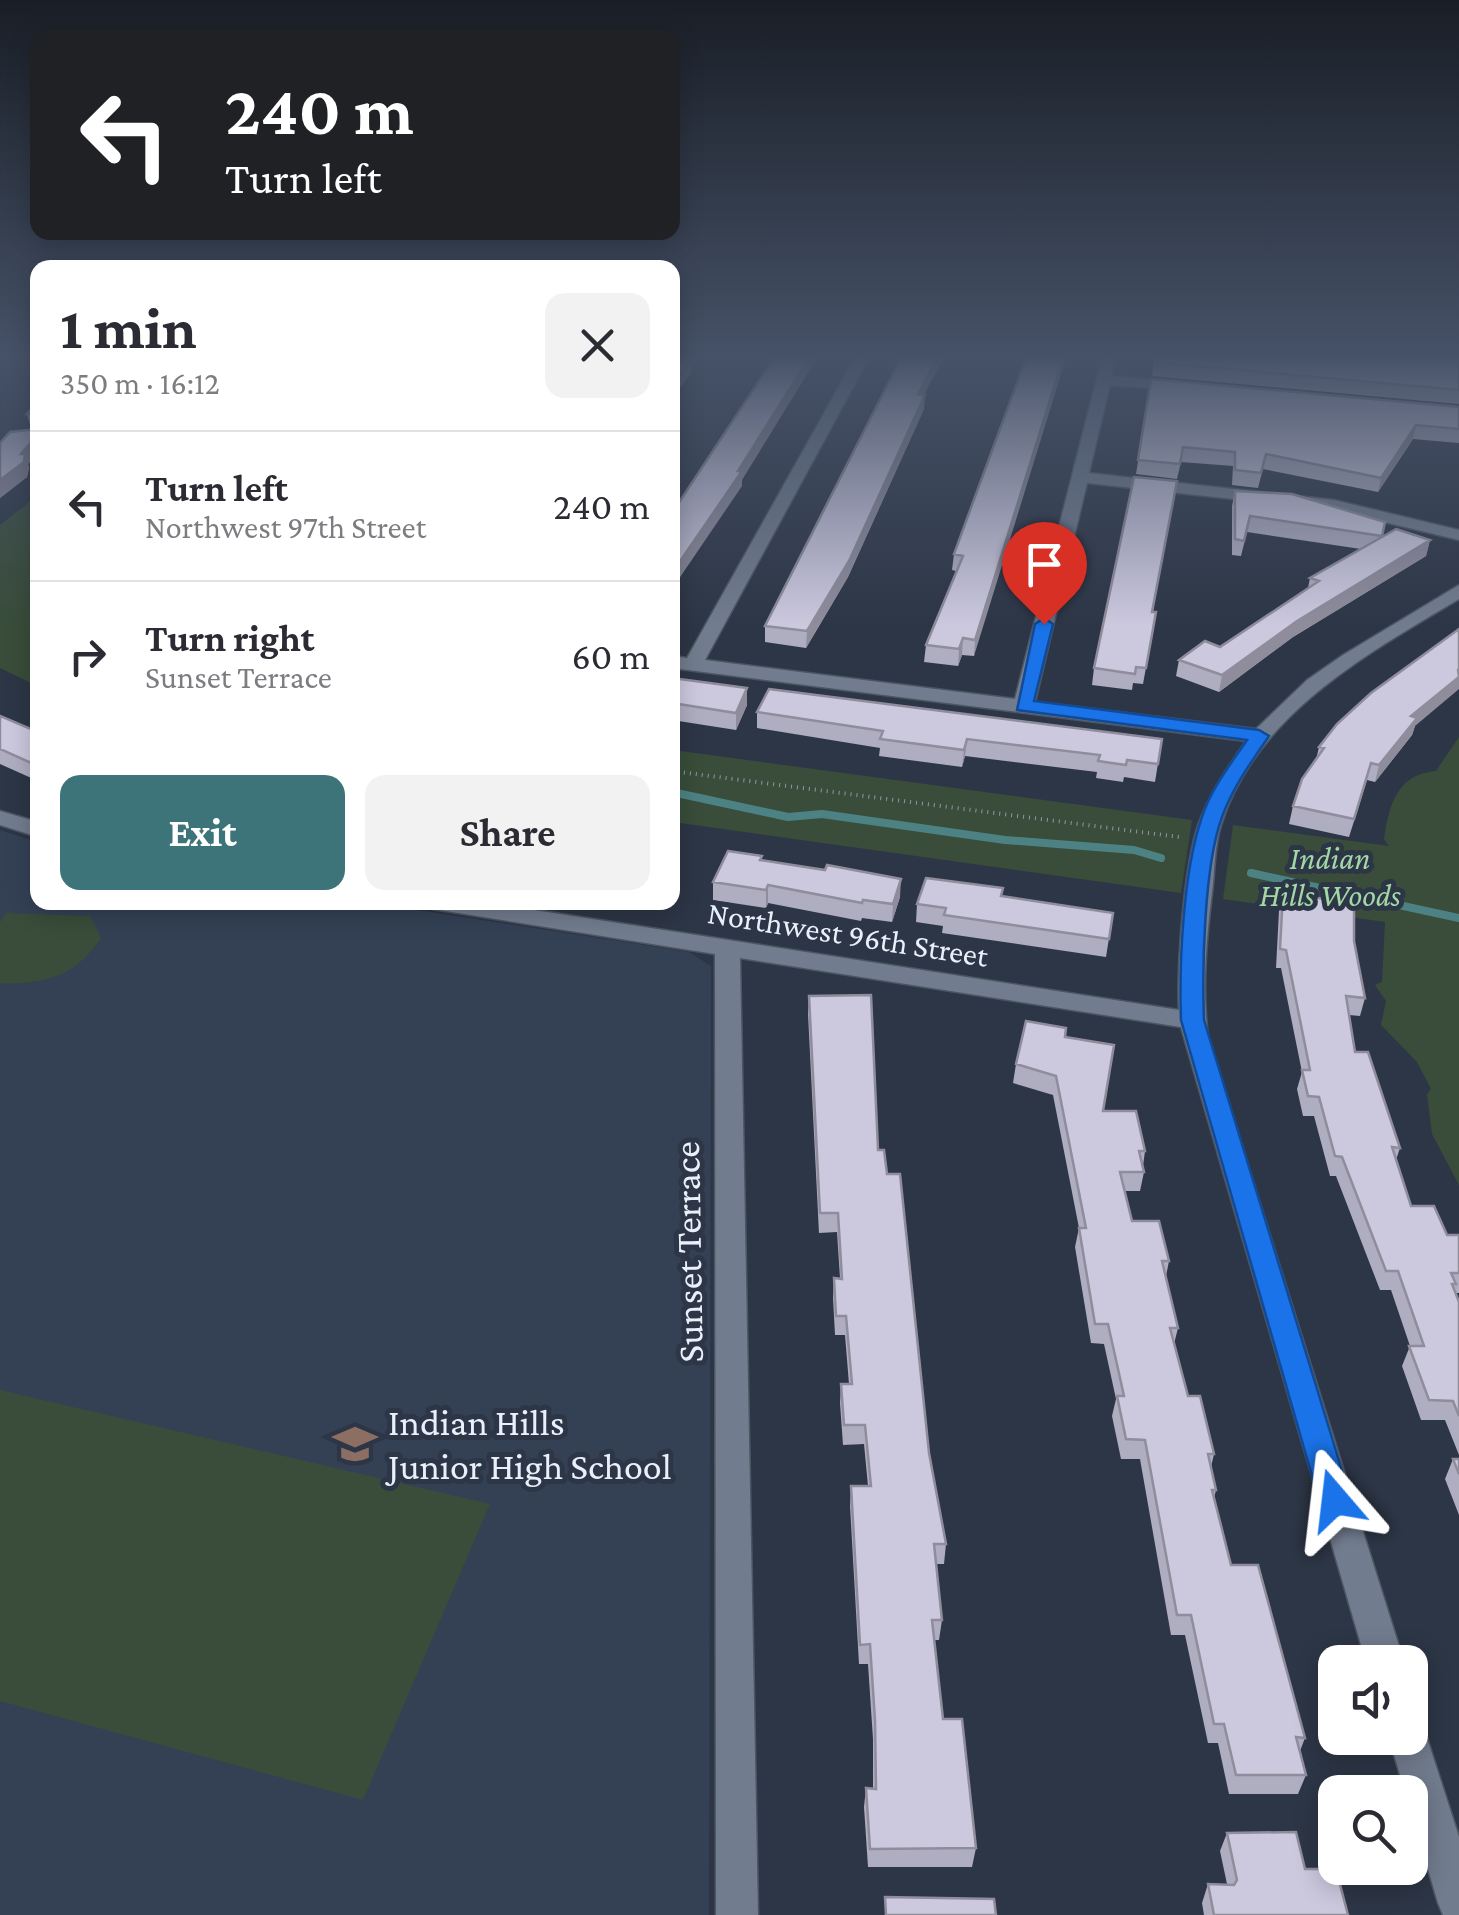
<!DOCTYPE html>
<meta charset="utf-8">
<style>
:root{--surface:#fff;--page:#f2f2f3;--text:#2b2b33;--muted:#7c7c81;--line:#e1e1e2;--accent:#3d7479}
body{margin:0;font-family:"Crimson Pro",serif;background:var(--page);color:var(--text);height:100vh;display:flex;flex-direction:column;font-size:38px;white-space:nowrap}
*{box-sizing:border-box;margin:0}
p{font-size:32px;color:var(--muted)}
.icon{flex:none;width:55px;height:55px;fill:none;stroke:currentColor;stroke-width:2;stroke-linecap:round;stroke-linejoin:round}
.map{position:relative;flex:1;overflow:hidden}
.sheet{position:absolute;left:30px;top:260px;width:650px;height:650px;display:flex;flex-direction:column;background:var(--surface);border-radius:20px;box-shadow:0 5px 25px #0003}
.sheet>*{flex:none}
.hud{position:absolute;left:30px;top:30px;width:650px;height:210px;border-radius:20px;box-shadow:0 5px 25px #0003;background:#202124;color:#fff;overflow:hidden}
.controls{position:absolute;left:1318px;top:1645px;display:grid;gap:20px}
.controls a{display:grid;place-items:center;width:110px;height:110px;border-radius:20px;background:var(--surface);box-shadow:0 5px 25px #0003;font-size:50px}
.pin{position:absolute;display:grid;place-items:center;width:85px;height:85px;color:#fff;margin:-102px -42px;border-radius:50% 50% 50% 0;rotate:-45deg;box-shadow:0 0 10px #0007}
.pin .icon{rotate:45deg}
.me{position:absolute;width:110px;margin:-55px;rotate:343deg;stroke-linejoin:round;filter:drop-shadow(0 0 8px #0008)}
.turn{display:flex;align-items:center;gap:35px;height:210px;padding:0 30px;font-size:45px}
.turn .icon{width:130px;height:130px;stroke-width:2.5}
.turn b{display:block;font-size:70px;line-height:85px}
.round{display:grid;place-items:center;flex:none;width:105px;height:105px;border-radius:20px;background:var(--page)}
.summary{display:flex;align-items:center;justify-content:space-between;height:170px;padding:0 30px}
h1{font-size:60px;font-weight:700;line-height:75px}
.primary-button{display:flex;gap:20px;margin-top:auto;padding:20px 30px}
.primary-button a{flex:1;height:115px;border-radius:20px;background:var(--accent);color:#fff;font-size:40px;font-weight:700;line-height:115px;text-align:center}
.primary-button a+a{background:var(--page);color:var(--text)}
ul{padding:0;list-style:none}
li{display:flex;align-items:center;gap:30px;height:150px;padding:0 30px;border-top:2px solid var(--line)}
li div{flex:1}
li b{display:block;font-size:38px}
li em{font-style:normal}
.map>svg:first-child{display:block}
.built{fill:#344155}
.green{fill:#394d3a}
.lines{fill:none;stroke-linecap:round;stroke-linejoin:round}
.stream{stroke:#4d8284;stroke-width:8}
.minor-casing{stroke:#4c5562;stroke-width:3}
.path{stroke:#9097a5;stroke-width:4;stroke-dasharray:1 5;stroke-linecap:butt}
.minor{fill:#717c8e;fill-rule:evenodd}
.wall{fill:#afadc0}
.shaded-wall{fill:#8f8d9c}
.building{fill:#ccc9df;stroke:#8f8d9c;stroke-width:2.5}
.route{fill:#1a73e8;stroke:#114b97;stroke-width:2.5}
.labels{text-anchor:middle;stroke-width:10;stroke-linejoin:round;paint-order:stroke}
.park-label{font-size:32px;font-style:italic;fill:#a3d7a6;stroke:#2d3646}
.street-label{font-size:32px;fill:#eaf0fb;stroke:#2d3646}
.near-street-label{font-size:38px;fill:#eaf0fb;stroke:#2d3646}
.near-poi-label{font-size:38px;fill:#eaf0fb;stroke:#2d3646;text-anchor:start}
</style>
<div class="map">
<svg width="1459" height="1915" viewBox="0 0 1459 1915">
<rect width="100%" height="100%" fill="#2d3646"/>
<path class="built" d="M 0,830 L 37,842 L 38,902 L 372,903 L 689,952 L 711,966 L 709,1915 L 0,1915 Z"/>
<path class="green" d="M 37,496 L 37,686 L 0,668 L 0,525 Z
M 1459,737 L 1459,1185 L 1432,1134 L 1427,1094 L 1431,1089 L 1417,1062 L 1381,1025 L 1386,1001 L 1375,985 L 1382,982 L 1385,922 L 1223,899 L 1233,825 L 1389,846 L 1384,839 C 1389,805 1397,774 1436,771 Z
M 673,750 L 1192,820 L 1181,893 L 673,822 Z
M 6,913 L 90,916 L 101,938 C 76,976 44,985 0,983 L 0,922 Z
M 0,1390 L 490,1504 L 363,1800 L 0,1701 Z"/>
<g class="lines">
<path class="stream" d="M 672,792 L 788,817 L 822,814 L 1005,840 L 1134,850 L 1161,858
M 1251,873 L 1459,918"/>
<g class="minor-casing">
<path id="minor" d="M 855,358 L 869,358 L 705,660 L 1015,699 L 1102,358 L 1116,358 L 1112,376 L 1183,383 L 1190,387 L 1183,391 L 1110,385 L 1089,473 L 1334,500 L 1459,530 L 1459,540 L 1334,510 L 1087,483 L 1035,702 L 1256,729 L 1307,680 L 1343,655 L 1459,585 L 1459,599 C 1367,654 1255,715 1221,825 C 1214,847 1215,871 1212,893 C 1206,942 1202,989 1208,1038 L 1404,1662 L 1366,1662 L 1181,1027 L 740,958 L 758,1915 L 716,1915 L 715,954 L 433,909 L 421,902 L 483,902 L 1179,1010 C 1177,965 1184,865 1199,823 C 1210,793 1228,767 1246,741 L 672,668 L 672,656 L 687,658 Z
M 0,811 L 38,822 L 38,837 L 0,825 Z
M 1410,1720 L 1422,1725 L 1427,1738 L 1459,1837 L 1459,1915 L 1443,1915 L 1438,1903 L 1410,1809 L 1410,1792 L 1405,1792 L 1389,1738 L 1410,1738 Z"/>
</g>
<path class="path" d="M 672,771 L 1179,837"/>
<use href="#minor" class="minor"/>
</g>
<path class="wall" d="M 901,358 L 943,358 L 924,395 L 924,409 L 848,577 L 806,648 L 765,642 L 765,626 Z
M 1026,358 L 974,656 L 962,655 L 958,666 L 924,662 L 926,645 L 956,571 L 952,570 L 954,554 Z
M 1154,358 L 1459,358 L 1459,404 L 1152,376 Z
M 1151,379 L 1459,407 L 1459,443 L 1413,439 L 1378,492 L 1263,469 L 1258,488 L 1232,485 L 1233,466 L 1181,462 L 1177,479 L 1136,474 Z
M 38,402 L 38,453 L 28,464 L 29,468 L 27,477 L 0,498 L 0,443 L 37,429 L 31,428 L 27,414 Z
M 1235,491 L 1385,522 L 1382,537 L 1430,540 L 1426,556 L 1293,637 L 1219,692 L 1176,676 L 1179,660 L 1220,647 L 1308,588 L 1310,578 L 1361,549 L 1247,532 L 1241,556 L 1232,555 L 1232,506 Z
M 1153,612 L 1156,612 L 1143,684 L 1133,683 L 1132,690 L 1092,685 L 1094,668 Z
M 672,678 L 747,688 L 747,705 L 736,730 L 672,720 Z
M 757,712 L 1162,739 L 1155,782 L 1124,777 L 1123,782 L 1096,778 L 1097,772 L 965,756 L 962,767 L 879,756 L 880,748 L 757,728 Z
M 0,716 L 38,732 L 38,781 L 0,764 Z
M 1415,726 L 1412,735 L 1375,782 L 1367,780 L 1349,837 L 1289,824 L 1293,806 L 1316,760 L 1319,747 Z
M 762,856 L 762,860 L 900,897 L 892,922 L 862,918 L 861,921 L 768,903 L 766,908 L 713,900 L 713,882 Z
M 1283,893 L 1354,941 L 1365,998 L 1360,1016 L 1349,1015 L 1355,1052 L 1400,1148 L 1396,1160 L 1411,1206 L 1447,1235 L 1459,1235 L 1459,1293 L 1455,1293 L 1459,1302 L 1459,1455 L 1445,1420 L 1421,1420 L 1402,1366 L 1410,1346 L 1391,1290 L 1380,1290 L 1336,1176 L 1330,1176 L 1314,1116 L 1303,1116 L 1297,1089 L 1302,1072 L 1281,968 L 1276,968 L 1279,911 Z
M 1002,897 L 1113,913 L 1106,957 L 942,933 L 943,926 L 916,922 L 917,904 Z
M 809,996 L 878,1150 L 887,1174 L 929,1453 L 946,1544 L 944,1564 L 936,1564 L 942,1620 L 939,1640 L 934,1640 L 943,1719 L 976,1848 L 972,1867 L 868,1867 L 864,1807 L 866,1788 L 873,1789 L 873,1739 L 868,1664 L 859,1664 L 850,1506 L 851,1486 L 868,1486 L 864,1444 L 843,1445 L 840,1403 L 841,1384 L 849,1384 L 845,1335 L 835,1335 L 833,1298 L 834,1278 L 840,1278 L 837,1232 L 819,1233 L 808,1014 Z
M 1065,1037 L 1103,1111 L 1145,1151 L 1143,1166 L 1144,1172 L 1140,1191 L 1125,1191 L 1132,1221 L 1169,1261 L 1166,1276 L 1178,1328 L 1174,1344 L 1188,1396 L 1214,1454 L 1211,1467 L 1216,1490 L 1214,1498 L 1231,1565 L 1305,1738 L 1300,1751 L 1306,1775 L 1298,1794 L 1229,1794 L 1218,1743 L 1208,1743 L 1185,1635 L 1171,1635 L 1140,1459 L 1121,1459 L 1112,1416 L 1116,1399 L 1104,1344 L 1091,1343 L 1075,1247 L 1079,1228 L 1053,1095 L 1013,1083 L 1016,1064 Z
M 1453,1459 L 1459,1459 L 1459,1515 L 1445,1479 Z
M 1227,1833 L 1305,1869 L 1348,1915 L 1204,1915 L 1202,1903 L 1208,1884 L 1227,1884 L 1220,1851 Z"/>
<path class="shaded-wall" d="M 687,358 L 698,358 L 691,367 L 691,373 L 672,398 L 672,384 Z
M 809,358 L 817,358 L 742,480 L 742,486 L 672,589 L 672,573 Z
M 937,358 L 943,358 L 917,408 L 918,394 Z
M 1063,358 L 1066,358 L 974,656 L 975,640 Z
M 925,395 L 924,409 L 848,577 L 806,648 L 807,631 Z
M 1416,425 L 1413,439 L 1378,492 L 1381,478 Z
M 38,434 L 38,453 L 28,464 L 29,468 L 27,477 L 0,498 L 0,480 Z
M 1430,540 L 1426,556 L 1293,637 L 1219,692 L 1222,675 L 1297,621 Z
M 963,638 L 962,655 L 958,666 L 959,649 Z
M 1459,669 L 1459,689 L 1415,726 L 1412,735 L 1375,782 L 1379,765 L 1411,716 Z
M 747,688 L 747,705 L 736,730 L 736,713 Z
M 967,739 L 965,756 L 962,767 L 964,750 Z
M 901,879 L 900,897 L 892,922 L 893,904 Z
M 768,885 L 768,903 L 766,908 L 766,890 Z"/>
<path class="building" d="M 672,358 L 687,358 L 686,359 L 691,360 L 672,384 Z
M 774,358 L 809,358 L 738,471 L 742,471 L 672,573 L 672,513 Z
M 901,358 L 937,358 L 918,394 L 925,395 L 849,561 L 807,631 L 765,626 Z
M 1026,358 L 1063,358 L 975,640 L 963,638 L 959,649 L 926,645 L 963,556 L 954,554 Z
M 1154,358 L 1459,358 L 1459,390 L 1154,362 Z
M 1151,379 L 1459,407 L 1459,429 L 1416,425 L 1381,478 L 1266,454 L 1261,473 L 1235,470 L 1235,452 L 1183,447 L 1180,464 L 1138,460 Z
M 38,402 L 38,434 L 21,454 L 25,454 L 24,462 L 0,480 L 0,443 L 10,432 L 37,429 L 37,414 L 27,414 Z
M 1134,477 L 1177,481 L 1152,612 L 1156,612 L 1146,668 L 1136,667 L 1135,674 L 1094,668 Z
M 1235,491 L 1292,494 L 1385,522 L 1382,536 L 1250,516 L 1244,541 L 1235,539 Z
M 1396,529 L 1430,540 L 1297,621 L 1222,675 L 1179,660 L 1205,641 L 1220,647 L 1319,581 L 1310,578 Z
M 1459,629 L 1459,669 L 1458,670 L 1459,677 L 1411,716 L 1417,718 L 1379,765 L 1371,763 L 1354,819 L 1293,806 L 1302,779 L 1324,748 L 1319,747 L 1337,724 L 1371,693 Z
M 672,678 L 747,688 L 736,713 L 672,703 Z
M 769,689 L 1162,739 L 1158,764 L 1127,760 L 1126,765 L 1098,761 L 1100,755 L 967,739 L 964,750 L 880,739 L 883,731 L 757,712 Z
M 0,716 L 38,732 L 38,766 L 0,749 Z
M 728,851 L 762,856 L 760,860 L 825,870 L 827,865 L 901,879 L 893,904 L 863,900 L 862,903 L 768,885 L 766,890 L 713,882 Z
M 926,878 L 1003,888 L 1001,896 L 1113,913 L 1109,939 L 944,915 L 946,908 L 917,904 Z
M 1283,893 L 1354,903 L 1354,941 L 1365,998 L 1346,996 L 1355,1052 L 1368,1052 L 1400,1148 L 1392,1147 L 1411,1206 L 1434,1206 L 1447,1235 L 1459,1235 L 1459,1273 L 1451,1273 L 1456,1284 L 1452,1284 L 1459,1302 L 1459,1416 L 1453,1401 L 1429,1400 L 1409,1346 L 1424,1346 L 1398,1271 L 1386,1271 L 1342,1157 L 1335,1156 L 1319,1097 L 1308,1096 L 1302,1070 L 1310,1070 L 1286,950 L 1280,949 Z
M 871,995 L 878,1150 L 884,1150 L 887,1174 L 900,1174 L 929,1453 L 946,1544 L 934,1544 L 942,1620 L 932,1620 L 943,1719 L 962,1719 L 976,1848 L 870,1849 L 866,1788 L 876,1789 L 875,1720 L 870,1644 L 860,1645 L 851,1486 L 871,1486 L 865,1425 L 844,1425 L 841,1384 L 852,1384 L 846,1316 L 836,1316 L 834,1278 L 842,1279 L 838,1213 L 820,1213 L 809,996 Z
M 1026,1021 L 1066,1028 L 1065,1037 L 1114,1045 L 1103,1111 L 1136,1111 L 1145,1151 L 1139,1151 L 1144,1172 L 1120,1172 L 1132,1221 L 1159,1221 L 1169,1261 L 1162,1261 L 1178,1328 L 1170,1328 L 1188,1396 L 1200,1396 L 1214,1454 L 1208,1454 L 1216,1490 L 1212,1490 L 1231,1565 L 1258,1565 L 1305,1738 L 1296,1737 L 1306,1775 L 1236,1775 L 1224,1724 L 1214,1724 L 1191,1615 L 1177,1615 L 1145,1440 L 1126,1439 L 1117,1396 L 1124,1396 L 1108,1324 L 1095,1324 L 1079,1228 L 1086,1228 L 1056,1076 L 1016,1064 Z
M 1453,1459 L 1459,1459 L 1459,1474 Z
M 1296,1832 L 1305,1869 L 1336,1869 L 1348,1915 L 1214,1915 L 1208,1884 L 1234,1885 L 1237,1880 L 1227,1833 Z
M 885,1897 L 994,1899 L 996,1915 L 886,1915 Z"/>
<linearGradient id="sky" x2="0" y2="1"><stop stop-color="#191e26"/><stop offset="0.57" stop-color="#465268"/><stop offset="1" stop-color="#465268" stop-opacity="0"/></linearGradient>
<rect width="1459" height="626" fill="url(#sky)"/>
<path class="route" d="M 1044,618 L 1053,624 L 1034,701 L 1259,730 L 1269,736 C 1251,762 1233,787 1222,817 C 1204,866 1202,968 1204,1020 L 1351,1500 L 1346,1509 L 1335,1513 L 1324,1509 L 1319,1500 L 1181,1020 C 1179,965 1183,873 1201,820 C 1210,790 1230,765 1247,740 L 1017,710 L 1035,624 Z"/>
<defs>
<g id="school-bare" transform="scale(3.45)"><path d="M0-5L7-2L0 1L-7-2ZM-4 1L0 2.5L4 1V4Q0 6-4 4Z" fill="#8d6e63" stroke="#2d3646" stroke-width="2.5" paint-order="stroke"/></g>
</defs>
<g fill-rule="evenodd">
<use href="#school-bare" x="355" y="1444"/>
</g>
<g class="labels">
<g class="park-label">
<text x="1330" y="869">Indian<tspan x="1330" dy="37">Hills Woods</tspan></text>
</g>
<g class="street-label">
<text transform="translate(848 934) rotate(9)" y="11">Northwest 96th Street</text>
</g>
<g class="near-street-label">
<text transform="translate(688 1252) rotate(-91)" y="13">Sunset Terrace</text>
</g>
<g class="near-poi-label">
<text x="388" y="1435">Indian Hills<tspan x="388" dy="44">Junior High School</tspan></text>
</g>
</g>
</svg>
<div class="controls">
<a><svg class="icon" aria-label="sound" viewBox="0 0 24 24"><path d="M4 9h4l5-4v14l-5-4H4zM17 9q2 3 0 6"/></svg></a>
<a><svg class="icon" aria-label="search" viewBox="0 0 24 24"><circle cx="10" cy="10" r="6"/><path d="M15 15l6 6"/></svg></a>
</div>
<div class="pin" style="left:1044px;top:624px;background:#d93025"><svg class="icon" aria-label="arrive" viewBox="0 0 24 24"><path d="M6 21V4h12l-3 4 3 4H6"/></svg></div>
<svg class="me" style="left:1335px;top:1500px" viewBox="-20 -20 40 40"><path d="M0-17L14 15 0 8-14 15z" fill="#1a73e8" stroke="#fff" stroke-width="4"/></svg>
<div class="hud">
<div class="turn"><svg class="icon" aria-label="left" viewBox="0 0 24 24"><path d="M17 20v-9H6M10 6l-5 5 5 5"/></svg><div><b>240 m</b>Turn left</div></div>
</div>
<section class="sheet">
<div class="summary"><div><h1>1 min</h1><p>350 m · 16:12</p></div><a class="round"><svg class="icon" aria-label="close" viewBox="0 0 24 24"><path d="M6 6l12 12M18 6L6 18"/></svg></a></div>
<ul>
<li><svg class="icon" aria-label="left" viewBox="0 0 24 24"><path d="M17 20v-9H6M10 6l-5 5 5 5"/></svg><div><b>Turn left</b><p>Northwest 97th Street</p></div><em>240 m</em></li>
<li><svg class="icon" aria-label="right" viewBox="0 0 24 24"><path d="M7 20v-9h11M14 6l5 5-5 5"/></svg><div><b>Turn right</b><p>Sunset Terrace</p></div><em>60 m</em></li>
</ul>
<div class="primary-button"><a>Exit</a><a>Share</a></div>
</section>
</div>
